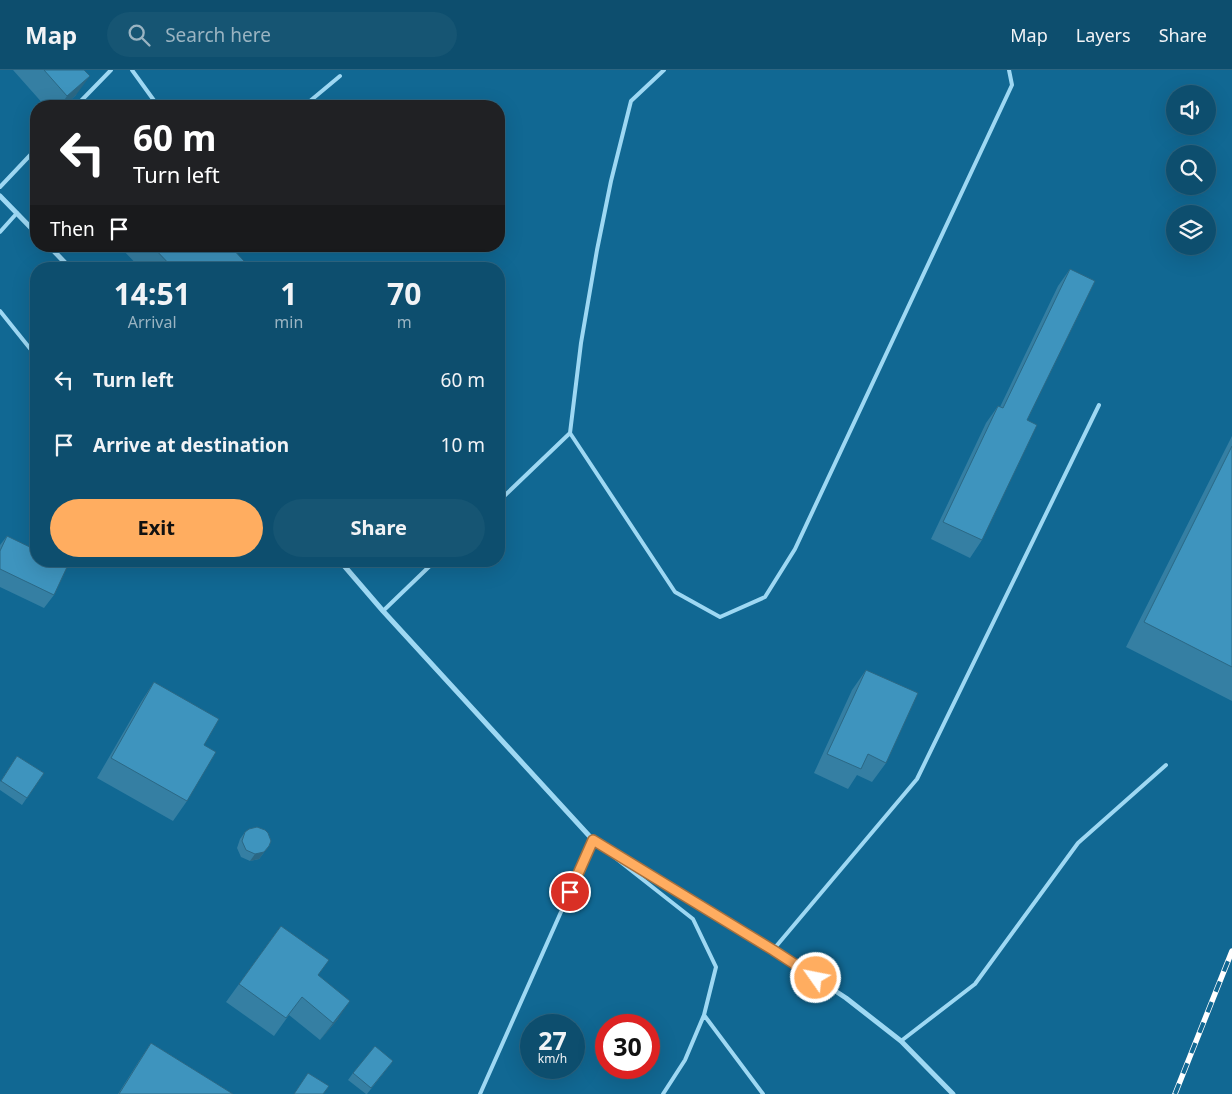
<!DOCTYPE html>
<style>
:root{--surface:#0d4e6e;--page:#165573;--text:#f1f3f6;--muted:#9ab4c2;--line:#2d6581;--accent:#ffad60}
body{margin:0;font-family:"Noto Sans",sans-serif;background:var(--page);color:var(--text);height:100vh;display:flex;flex-direction:column;font-size:19px;white-space:nowrap}
*{box-sizing:border-box;margin:0}
p{font-size:16px;color:var(--muted)}
.icon{flex:none;width:28px;height:28px;fill:none;stroke:currentColor;stroke-width:2;stroke-linecap:round;stroke-linejoin:round}
.map{position:relative;flex:1;overflow:hidden}
.sheet{position:absolute;left:30px;top:192px;width:475px;height:305px;display:flex;flex-direction:column;background:var(--surface);border-radius:20px;box-shadow:0 5px 20px #0002,0 0 0 1px var(--line)}
.sheet>*{flex:none}
.banner{position:absolute;left:30px;top:30px;width:475px;height:152px;border-radius:20px;box-shadow:0 5px 20px #0002,0 0 0 1px var(--line);background:#202124;color:#fff;overflow:hidden}
.buttons{position:absolute;left:1166px;top:15px;display:grid;gap:10px}
.buttons a{display:grid;place-items:center;width:50px;height:50px;border-radius:50%;background:var(--surface);box-shadow:0 5px 20px #0002,0 0 0 1px var(--line);font-size:25px}
.speed{position:absolute;left:520px;top:944px;display:flex;gap:10px;font-size:25px;font-weight:700;text-align:center}
.speed>*{display:grid;place-content:center;width:65px;height:65px;border-radius:50%;background:var(--surface);box-shadow:0 5px 20px #0002,0 0 0 1px var(--line);line-height:1}
.speed small{font-size:12px;font-weight:400}
.speed .limit{border:8px solid #d22;background:#fff;color:#111}
.pin{position:absolute;display:grid;place-items:center;width:42px;height:42px;color:#fff;margin:-21px;border:2px solid #fff;border-radius:50%;box-shadow:0 1px 5px #0007}
.me{position:absolute;width:55px;margin:-28px;rotate:303deg;stroke-linejoin:round;filter:drop-shadow(0 0 4px #0008)}
.turn{display:flex;align-items:center;gap:18px;height:105px;padding:0 20px;font-size:22px}
.turn .icon{width:65px;height:65px;stroke-width:2.5}
.turn b{display:block;font-size:35px;line-height:42px}
.then{display:flex;align-items:center;height:48px;padding:0 20px;background:#0003;gap:10px;font-size:19px}
.eta{display:flex;justify-content:space-evenly;align-items:center;height:85px;text-align:center}
.eta b{font-size:30px;font-weight:700;line-height:35px}
.button{display:flex;gap:10px;margin-top:auto;padding:10px 20px}
.button a{flex:1;height:58px;border-radius:30px;background:var(--accent);color:#111;font-size:20px;font-weight:700;line-height:58px;text-align:center}
.button a+a{background:var(--page);color:var(--text)}
ul{padding:0;list-style:none}
li{display:flex;align-items:center;gap:15px;height:65px;padding:0 20px}
li div{flex:1}
li b{display:block;font-size:19px}
li em{font-style:normal}
header{display:flex;align-items:center;gap:30px;box-sizing:border-box;height:70px;padding:0 25px;background:var(--surface);border-bottom:1px solid var(--line)}
header strong{font-size:24px}
nav{display:flex;gap:28px;margin-inline-start:auto;font-size:18px}
.search{width:350px;height:45px;background:var(--page);display:flex;align-items:center;gap:12px;box-sizing:border-box;padding:0 18px;border-radius:28px;color:var(--muted);font-size:19px}
.map>svg:first-child{display:block}
.lines{fill:none;stroke-linecap:round;stroke-linejoin:round}
.lane{stroke:#9ed8f3;stroke-width:4}
.street{stroke:#9ed8f3;stroke-width:5}
.rail-casing{stroke:#fff;stroke-width:5.5}
.rail{stroke:#116893;stroke-width:4;stroke-dasharray:11;stroke-linecap:butt}
.wall{fill:#357fa3}
.shaded-wall{fill:#2b6885}
.building{fill:#3e94be;stroke:#2b6885}
.route-casing{stroke:#a6703e;stroke-width:12}
.route{stroke:#ffad60;stroke-width:9}
</style>
<header>
<strong>Map</strong>
<div class="search"><svg class="icon" aria-label="search" viewBox="0 0 24 24"><circle cx="10" cy="10" r="6"/><path d="M15 15l6 6"/></svg>Search here</div>
<nav><a>Map</a><a>Layers</a><a>Share</a></nav>
</header>
<div class="map">
<svg width="1232" height="1024" viewBox="0 0 1232 1024">
<rect width="100%" height="100%" fill="#116893"/>
<g class="lines">
<path class="lane" d="M 132,0 L 158,36
M 76,36 L 111,0
M 304,36 L 340,6
M 0,117 L 36,79
M 0,162 L 17,143
M 0,241 L 36,286
M 570,363 L 675,522 L 720,547 L 765,527 L 795,479 L 1012,15 L 1009,0
M 499,431 L 570,363 L 581,273 L 597,180 L 611,111 L 631,31 L 664,0
M 383,541 L 435,491
M 604,779 L 693,849 L 716,897 L 704,945 L 685,990 L 663,1024
M 773,880 L 917,709 L 1099,335
M 704,945 L 763,1024
M 901,971 L 975,914 L 1078,773 L 1166,695
M 480,1024 L 593,770 L 595,772"/>
<path class="street" d="M 0,126 L 36,163
M 49,176 L 71,199
M 340,491 L 383,541 L 593,770 L 773,880 L 846,928 L 901,971 L 953,1024"/>
<g class="rail-casing">
<path id="rail" d="M 1175,1024 L 1232,881"/>
</g>
<use href="#rail" class="rail"/>
</g>
<path class="wall" d="M 13,0 L 84,0 L 76,25 L 64,36 L 45,36 Z
M 124,176 L 230,176 L 244,191 L 238,199 L 141,199 L 122,179 Z
M 1070,199 L 1027,350 L 982,470 L 970,488 L 931,469 L 986,353 L 998,336 L 1000,337 L 1058,216 Z
M 1232,366 L 1232,631 L 1126,577 Z
M 7,466 L 54,525 L 44,538 L 0,517 L 0,475 Z
M 866,600 L 886,693 L 872,712 L 857,705 L 848,719 L 814,703 L 852,620 Z
M 154,612 L 204,675 L 187,731 L 173,751 L 97,708 L 141,632 Z
M 17,686 L 44,703 L 22,735 L 0,720 L 0,712 Z
M 245,762 L 269,776 L 259,789 L 250,791 L 241,787 L 237,778 L 240,769 Z
M 281,856 L 318,905 L 338,949 L 320,970 L 289,945 L 274,966 L 226,932 Z
M 151,973 L 233,1024 L 118,1024 L 139,991 Z
M 393,991 L 367,1024 L 366,1024 L 348,1010 L 353,1003 Z"/>
<path class="shaded-wall" d="M 90,6 L 76,25 L 64,36 L 60,36 L 67,26 Z
M 269,776 L 259,789 L 250,791 L 255,784 Z
M 350,931 L 338,949 L 320,970 L 333,953 Z"/>
<path class="building" d="M 44,0 L 84,0 L 90,6 L 67,26 Z
M 152,176 L 230,176 L 244,191 L 236,199 L 174,199 Z
M 1070,199 L 1095,211 L 1027,350 L 1037,355 L 982,470 L 943,452 L 998,336 L 1003,338 Z
M 1232,376 L 1232,597 L 1144,552 Z
M 7,466 L 36,480 L 36,491 L 60,491 L 68,495 L 54,525 L 0,499 L 0,481 Z
M 866,600 L 918,623 L 886,693 L 868,684 L 861,699 L 827,684 Z
M 154,612 L 219,649 L 204,675 L 216,682 L 187,731 L 111,688 Z
M 17,686 L 44,703 L 27,728 L 1,711 Z
M 257,757 L 265,760 L 268,763 L 271,771 L 269,776 L 264,782 L 255,784 L 246,780 L 242,771 L 245,762 L 249,759 Z
M 281,856 L 329,890 L 318,905 L 350,931 L 333,953 L 302,927 L 286,948 L 239,914 Z
M 151,973 L 233,1024 L 119,1024 Z
M 375,976 L 393,991 L 371,1018 L 353,1003 Z
M 308,1003 L 329,1016 L 323,1024 L 294,1024 Z"/>
<g class="lines">
<g class="route-casing">
<path id="route" d="M 570,822 L 593,770 L 773,880 L 816,908"/>
</g>
<use href="#route" class="route"/>
</g>
</svg>
<div class="buttons">
<a><svg class="icon" aria-label="sound" viewBox="0 0 24 24"><path d="M4 9h4l5-4v14l-5-4H4zM17 9q2 3 0 6"/></svg></a>
<a><svg class="icon" aria-label="search" viewBox="0 0 24 24"><circle cx="10" cy="10" r="6"/><path d="M15 15l6 6"/></svg></a>
<a><svg class="icon" aria-label="layers" viewBox="0 0 24 24"><path d="M12 4l9 5-9 5-9-5zM3 14l9 5 9-5"/></svg></a>
</div>
<div class="speed"><div>27<small>km/h</small></div><div class="limit">30</div></div>
<div class="pin" style="left:570px;top:822px;background:#d93025"><svg class="icon" aria-label="arrive" viewBox="0 0 24 24"><path d="M6 21V4h12l-3 4 3 4H6"/></svg></div>
<svg class="me" style="left:816px;top:908px" viewBox="-20 -20 40 40"><circle r="17" fill="#ffad60" stroke="#fff" stroke-width="3"/><path d="M0-11L8 9 0 5-8 9z" fill="#fff"/></svg>
<div class="banner">
<div class="turn"><svg class="icon" aria-label="left" viewBox="0 0 24 24"><path d="M17 20v-9H6M10 6l-5 5 5 5"/></svg><div><b>60 m</b>Turn left</div></div>
<div class="then">Then<svg class="icon" aria-label="arrive" viewBox="0 0 24 24"><path d="M6 21V4h12l-3 4 3 4H6"/></svg></div>
</div>
<section class="sheet">
<div class="eta">
<div><b>14:51</b><p>Arrival</p></div>
<div><b>1</b><p>min</p></div>
<div><b>70</b><p>m</p></div>
</div>
<ul>
<li><svg class="icon" aria-label="left" viewBox="0 0 24 24"><path d="M17 20v-9H6M10 6l-5 5 5 5"/></svg><div><b>Turn left</b></div><em>60 m</em></li>
<li><svg class="icon" aria-label="arrive" viewBox="0 0 24 24"><path d="M6 21V4h12l-3 4 3 4H6"/></svg><div><b>Arrive at destination</b></div><em>10 m</em></li>
</ul>
<div class="button"><a>Exit</a><a>Share</a></div>
</section>
</div>
